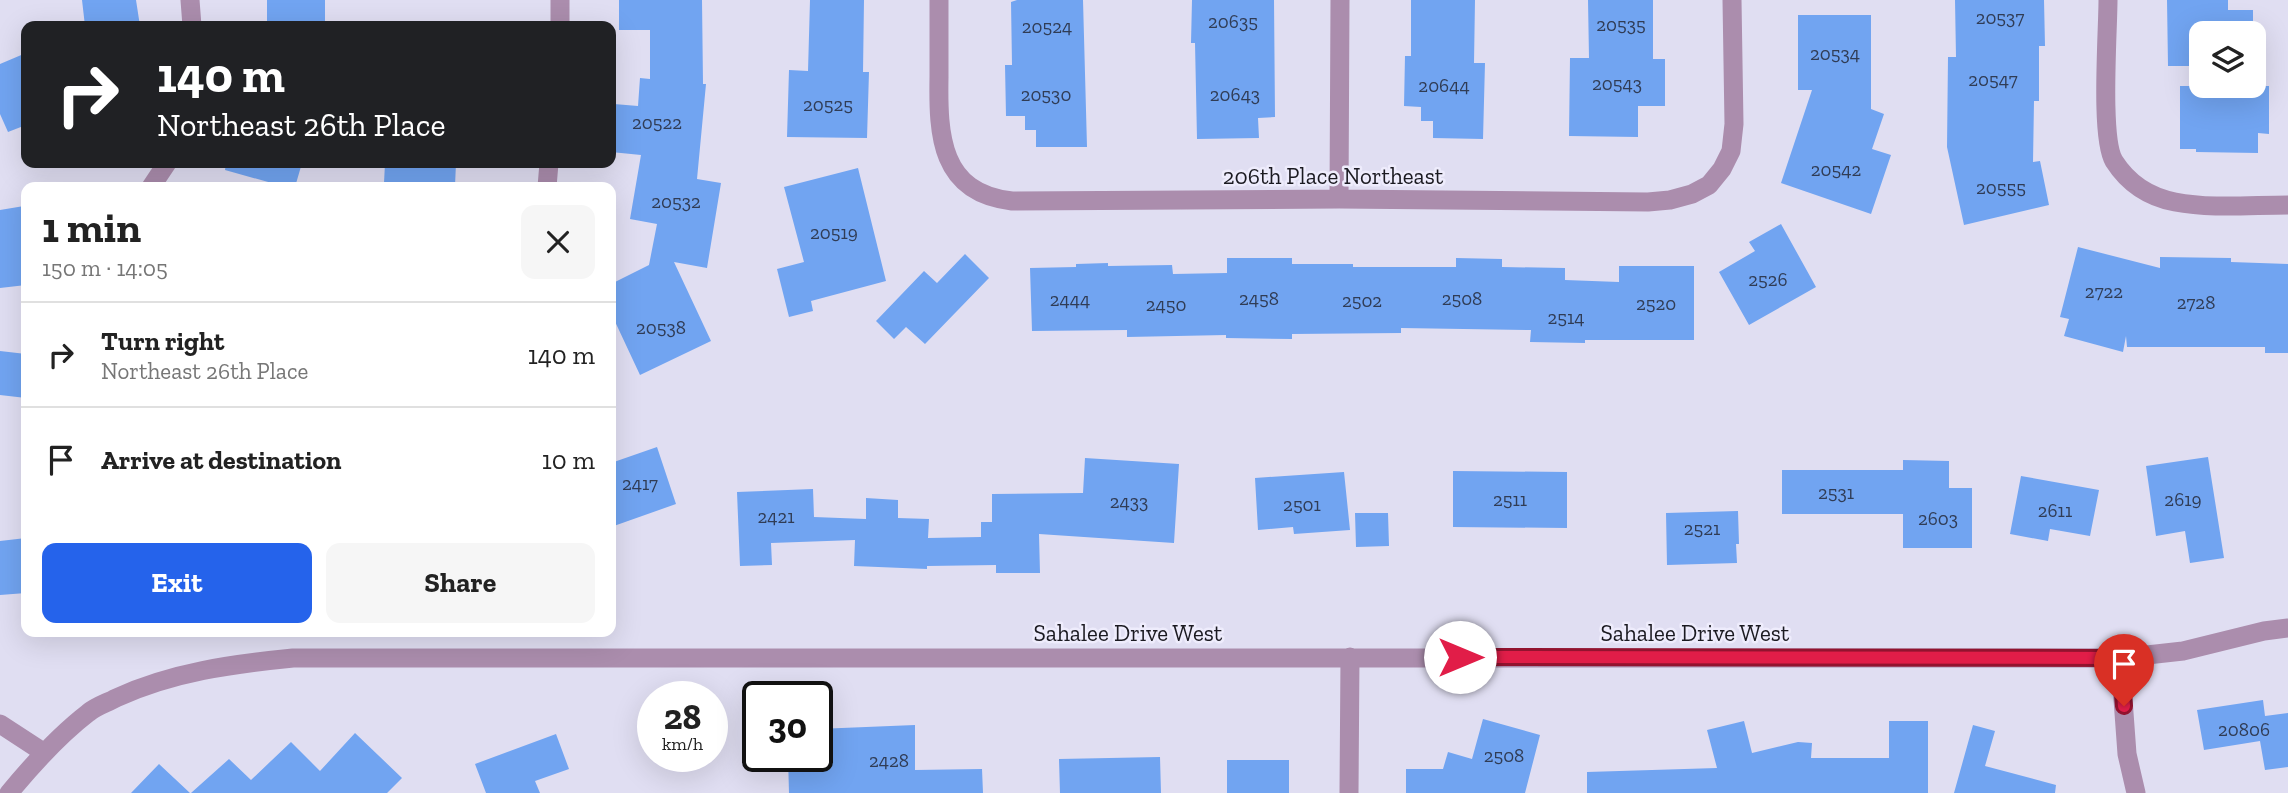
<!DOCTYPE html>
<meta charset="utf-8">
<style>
:root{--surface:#fff;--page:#f6f6f6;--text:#222;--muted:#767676;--line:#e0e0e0;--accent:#2563eb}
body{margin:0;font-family:"Zilla Slab",serif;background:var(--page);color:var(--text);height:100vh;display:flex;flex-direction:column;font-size:26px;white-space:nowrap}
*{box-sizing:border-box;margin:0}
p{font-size:23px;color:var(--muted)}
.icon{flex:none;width:38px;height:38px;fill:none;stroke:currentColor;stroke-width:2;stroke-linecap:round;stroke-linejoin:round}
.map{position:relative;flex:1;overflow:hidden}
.details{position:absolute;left:21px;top:182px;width:595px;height:455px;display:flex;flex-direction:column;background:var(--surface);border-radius:14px;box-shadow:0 7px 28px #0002}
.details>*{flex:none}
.guide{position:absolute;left:21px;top:21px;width:595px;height:147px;border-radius:14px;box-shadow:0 7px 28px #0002;background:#202124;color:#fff;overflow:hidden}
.controls{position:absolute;left:2189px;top:21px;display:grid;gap:14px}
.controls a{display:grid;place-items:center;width:77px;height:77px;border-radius:14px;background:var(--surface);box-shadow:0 7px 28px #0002;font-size:35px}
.speed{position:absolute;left:637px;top:681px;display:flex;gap:14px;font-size:35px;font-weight:700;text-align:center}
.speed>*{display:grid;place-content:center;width:91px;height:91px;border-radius:50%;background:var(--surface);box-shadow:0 7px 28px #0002;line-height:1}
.speed small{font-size:18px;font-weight:400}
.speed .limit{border:4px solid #111;border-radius:10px;background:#fff;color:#111}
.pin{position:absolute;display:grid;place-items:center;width:60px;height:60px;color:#fff;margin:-72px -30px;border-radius:50% 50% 50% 0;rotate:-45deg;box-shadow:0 0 7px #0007}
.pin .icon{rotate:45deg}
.me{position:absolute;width:77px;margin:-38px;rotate:90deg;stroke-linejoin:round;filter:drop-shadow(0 0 5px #0008)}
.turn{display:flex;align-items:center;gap:24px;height:147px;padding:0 21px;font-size:32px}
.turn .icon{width:91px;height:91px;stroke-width:2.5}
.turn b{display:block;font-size:49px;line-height:60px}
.round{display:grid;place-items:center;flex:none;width:74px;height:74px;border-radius:14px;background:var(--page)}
.head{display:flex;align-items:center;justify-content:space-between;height:119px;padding:0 21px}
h1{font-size:42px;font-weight:700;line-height:52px}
.cta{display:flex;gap:14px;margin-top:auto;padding:14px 21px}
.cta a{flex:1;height:80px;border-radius:14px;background:var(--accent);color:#fff;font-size:28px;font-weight:700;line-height:80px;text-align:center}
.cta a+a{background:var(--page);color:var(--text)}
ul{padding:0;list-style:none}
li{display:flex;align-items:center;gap:21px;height:105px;padding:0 21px;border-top:2px solid var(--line)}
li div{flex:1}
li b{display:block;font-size:26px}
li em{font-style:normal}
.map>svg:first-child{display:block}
.building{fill:#71a4f1}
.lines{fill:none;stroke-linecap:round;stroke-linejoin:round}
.minor{stroke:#ab8dad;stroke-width:19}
.route-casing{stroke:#92132f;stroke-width:18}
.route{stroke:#e11d48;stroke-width:12}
.labels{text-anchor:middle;stroke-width:5;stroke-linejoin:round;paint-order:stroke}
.number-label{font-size:19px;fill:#303c55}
.street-label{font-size:23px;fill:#1b1a21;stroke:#eeecfc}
</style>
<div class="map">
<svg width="2288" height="793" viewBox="0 0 2288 793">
<rect width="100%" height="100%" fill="#e0def2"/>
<path class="building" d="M 82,0 L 136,0 L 140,26 L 85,26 Z
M 267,0 L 325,0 L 325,26 L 267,26 Z
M 619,0 L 702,0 L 703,84 L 706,84 L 697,179 L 721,183 L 707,268 L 674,262 L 711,341 L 640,375 L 611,313 L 611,284 L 649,265 L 657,224 L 630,219 L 641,155 L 611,152 L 611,138 L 614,104 L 638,106 L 640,78 L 650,79 L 650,30 L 619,30 Z
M 810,0 L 864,0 L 863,72 L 869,72 L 867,138 L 787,137 L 789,70 L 808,71 Z
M 1017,0 L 1083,0 L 1087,147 L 1036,147 L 1036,130 L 1025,130 L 1025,116 L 1006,116 L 1005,65 L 1012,65 L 1011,2 Z
M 1192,0 L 1274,0 L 1275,117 L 1258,118 L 1259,138 L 1197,139 L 1195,43 L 1191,43 Z
M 1411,0 L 1475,0 L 1474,63 L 1485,63 L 1483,139 L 1433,138 L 1433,121 L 1421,121 L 1421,107 L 1404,106 L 1405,56 L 1411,56 Z
M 1588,0 L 1653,0 L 1653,59 L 1665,59 L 1665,106 L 1638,106 L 1638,137 L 1569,136 L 1570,58 L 1589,58 Z
M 1955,0 L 2044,0 L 2045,46 L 2039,46 L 2039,101 L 2034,101 L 2033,162 L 2040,161 L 2049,205 L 1964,225 L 1947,147 L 1948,57 L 1956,57 Z
M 2167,0 L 2228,0 L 2228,10 L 2253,10 L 2253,33 L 2202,33 L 2202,66 L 2168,66 Z
M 1798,15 L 1871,15 L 1871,109 L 1884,114 L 1872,149 L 1891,155 L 1871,214 L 1781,183 L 1812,90 L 1798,90 Z
M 26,53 L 26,125 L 8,132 L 0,114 L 0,64 Z
M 2180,86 L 2269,86 L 2269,134 L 2258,133 L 2258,153 L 2196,152 L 2196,149 L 2180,149 Z
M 226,163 L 302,163 L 295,187 L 286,187 L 225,170 Z
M 385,163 L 456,163 L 455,186 L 384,183 Z
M 858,168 L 886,281 L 811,301 L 813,311 L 789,317 L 777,269 L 804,262 L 784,187 Z
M 24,206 L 26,232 L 26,285 L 0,288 L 0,210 Z
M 1781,224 L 1816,287 L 1749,325 L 1719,272 L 1755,251 L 1749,242 Z
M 2078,247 L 2160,268 L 2160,257 L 2231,258 L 2231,262 L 2288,264 L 2288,353 L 2265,353 L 2265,347 L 2127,347 L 2126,336 L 2123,352 L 2064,336 L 2069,319 L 2060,317 Z
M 965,254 L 989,278 L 925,344 L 906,327 L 894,339 L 876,321 L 924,271 L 937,283 Z
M 1227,258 L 1292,258 L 1292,264 L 1353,264 L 1353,267 L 1456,267 L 1456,258 L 1502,259 L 1502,267 L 1565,268 L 1565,280 L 1619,282 L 1619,266 L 1694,266 L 1694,340 L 1585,340 L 1585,343 L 1530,342 L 1531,330 L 1401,328 L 1401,333 L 1292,334 L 1292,339 L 1226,338 L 1226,335 L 1127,337 L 1127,330 L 1032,331 L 1030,268 L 1076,267 L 1076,264 L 1108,263 L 1108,266 L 1172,265 L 1173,274 L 1227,273 Z
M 0,351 L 26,354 L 26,398 L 0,395 Z
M 657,447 L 676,504 L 611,527 L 611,463 Z
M 2208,457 L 2224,558 L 2190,563 L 2185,531 L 2156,536 L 2146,466 Z
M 1085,458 L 1179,464 L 1174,543 L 1039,534 L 1040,573 L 996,573 L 996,565 L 927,566 L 927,569 L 854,566 L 855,540 L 771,543 L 772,565 L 740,566 L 737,492 L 813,489 L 814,517 L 866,519 L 866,498 L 898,500 L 898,518 L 929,519 L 928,538 L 981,537 L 981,522 L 992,522 L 992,494 L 1083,493 Z
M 1903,460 L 1949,461 L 1949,488 L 1972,488 L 1972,548 L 1903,548 L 1903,514 L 1782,514 L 1782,470 L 1903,470 Z
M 1453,471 L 1567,472 L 1567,528 L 1453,527 Z
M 1344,472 L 1350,530 L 1294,534 L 1293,527 L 1258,530 L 1255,478 Z
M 2021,476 L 2099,490 L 2090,536 L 2050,529 L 2048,541 L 2010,534 Z
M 1738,511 L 1739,544 L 1736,544 L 1737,563 L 1667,565 L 1666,513 Z
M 1355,513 L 1388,513 L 1389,546 L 1356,547 Z
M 26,538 L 26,593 L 0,595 L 0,541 Z
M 2263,700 L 2265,716 L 2288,713 L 2288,767 L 2265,770 L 2260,741 L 2204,750 L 2197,710 Z
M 1483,719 L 1540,735 L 1525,793 L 1406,793 L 1406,769 L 1443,769 L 1448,752 L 1472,759 Z
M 1744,721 L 1752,753 L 1798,742 L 1812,743 L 1811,758 L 1889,758 L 1889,721 L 1928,721 L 1928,793 L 1587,793 L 1587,772 L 1717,768 L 1707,730 Z
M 915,725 L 915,770 L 982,769 L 983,793 L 789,793 L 788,756 L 817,756 L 817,729 Z
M 1973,725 L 1995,731 L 1985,766 L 2056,785 L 2055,793 L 1954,793 Z
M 355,733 L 402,778 L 387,793 L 191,793 L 229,759 L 251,780 L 291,742 L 320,771 Z
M 556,734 L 569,769 L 535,781 L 540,793 L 486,793 L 475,764 Z
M 1160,757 L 1161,793 L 1060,793 L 1059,759 Z
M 1227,760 L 1289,760 L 1289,793 L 1227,793 Z
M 159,764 L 190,793 L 131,793 Z"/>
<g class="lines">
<path class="minor" d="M 190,0 L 192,26
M 560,0 L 560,26
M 939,0 C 939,26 939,51 939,77 C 938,135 940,193 1012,201 L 1339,199 L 1648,202 L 1670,200 L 1692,194 L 1709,185 L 1722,169 L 1731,151 L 1734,124 L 1732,0
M 2108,0 C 2108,32 2100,138 2114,161 C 2128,183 2149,197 2175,202 C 2211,209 2251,205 2288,205
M 151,187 L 167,163
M 547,187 L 549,163
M 1339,199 L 1340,0
M 2120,658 L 2127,754 L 2136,793
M 0,724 L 43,752
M 9,793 C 33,764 58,736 88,713 C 96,706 107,703 116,698 C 172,672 233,664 293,658 L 2120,658 L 2183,651 L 2264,631 L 2288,628
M 1349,793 L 1350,657"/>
</g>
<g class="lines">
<g class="route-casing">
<path id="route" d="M 1460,657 L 2120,658 L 2124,706"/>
</g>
<use href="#route" class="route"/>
</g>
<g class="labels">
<g class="number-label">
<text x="2000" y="24">20537</text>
<text x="1233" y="28">20635</text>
<text x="1621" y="31">20535</text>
<text x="1047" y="33">20524</text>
<text x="1835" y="60">20534</text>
<text x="1993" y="86">20547</text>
<text x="1617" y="90">20543</text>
<text x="1444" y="92">20644</text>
<text x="1046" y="101">20530</text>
<text x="1235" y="101">20643</text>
<text x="828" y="111">20525</text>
<text x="657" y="129">20522</text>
<text x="1836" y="176">20542</text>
<text x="2001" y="194">20555</text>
<text x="676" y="208">20532</text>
<text x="834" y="239">20519</text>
<text x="1768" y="286">2526</text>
<text x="2104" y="298">2722</text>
<text x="1259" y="305">2458</text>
<text x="1462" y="305">2508</text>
<text x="1070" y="306">2444</text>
<text x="1362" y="307">2502</text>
<text x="2196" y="309">2728</text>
<text x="1656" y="310">2520</text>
<text x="1166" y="311">2450</text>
<text x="1566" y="324">2514</text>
<text x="661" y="334">20538</text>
<text x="640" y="490">2417</text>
<text x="1836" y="499">2531</text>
<text x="1510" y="506">2511</text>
<text x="2183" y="506">2619</text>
<text x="1129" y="508">2433</text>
<text x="1302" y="511">2501</text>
<text x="2055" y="517">2611</text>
<text x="776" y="523">2421</text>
<text x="1938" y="525">2603</text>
<text x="1702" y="535">2521</text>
<text x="2244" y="736">20806</text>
<text x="1504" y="762">2508</text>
<text x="889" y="767">2428</text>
</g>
<g class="street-label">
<text x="1333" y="184">206th Place Northeast</text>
<text x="1128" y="641">Sahalee Drive West</text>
<text x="1695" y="641">Sahalee Drive West</text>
</g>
</g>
</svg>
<div class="controls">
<a><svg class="icon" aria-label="layers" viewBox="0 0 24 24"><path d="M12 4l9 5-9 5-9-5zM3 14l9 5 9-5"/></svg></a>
</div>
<div class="speed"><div>28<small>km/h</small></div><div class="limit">30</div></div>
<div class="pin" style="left:2124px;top:706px;background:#d93025"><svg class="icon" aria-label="arrive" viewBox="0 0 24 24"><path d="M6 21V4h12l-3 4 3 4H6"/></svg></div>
<svg class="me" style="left:1460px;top:657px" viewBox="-20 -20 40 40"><circle r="19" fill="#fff"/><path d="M0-13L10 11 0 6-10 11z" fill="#e11d48"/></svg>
<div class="guide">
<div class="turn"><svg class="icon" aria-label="right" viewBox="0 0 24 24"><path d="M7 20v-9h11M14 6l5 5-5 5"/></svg><div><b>140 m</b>Northeast 26th Place</div></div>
</div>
<section class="details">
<div class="head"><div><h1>1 min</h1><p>150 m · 14:05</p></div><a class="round"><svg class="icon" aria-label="close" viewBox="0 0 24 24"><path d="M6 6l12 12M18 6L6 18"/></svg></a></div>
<ul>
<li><svg class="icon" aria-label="right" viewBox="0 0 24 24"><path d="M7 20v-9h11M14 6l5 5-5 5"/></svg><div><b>Turn right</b><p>Northeast 26th Place</p></div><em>140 m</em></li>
<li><svg class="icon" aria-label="arrive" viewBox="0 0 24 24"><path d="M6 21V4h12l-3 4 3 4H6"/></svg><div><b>Arrive at destination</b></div><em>10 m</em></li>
</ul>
<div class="cta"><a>Exit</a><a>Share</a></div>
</section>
</div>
